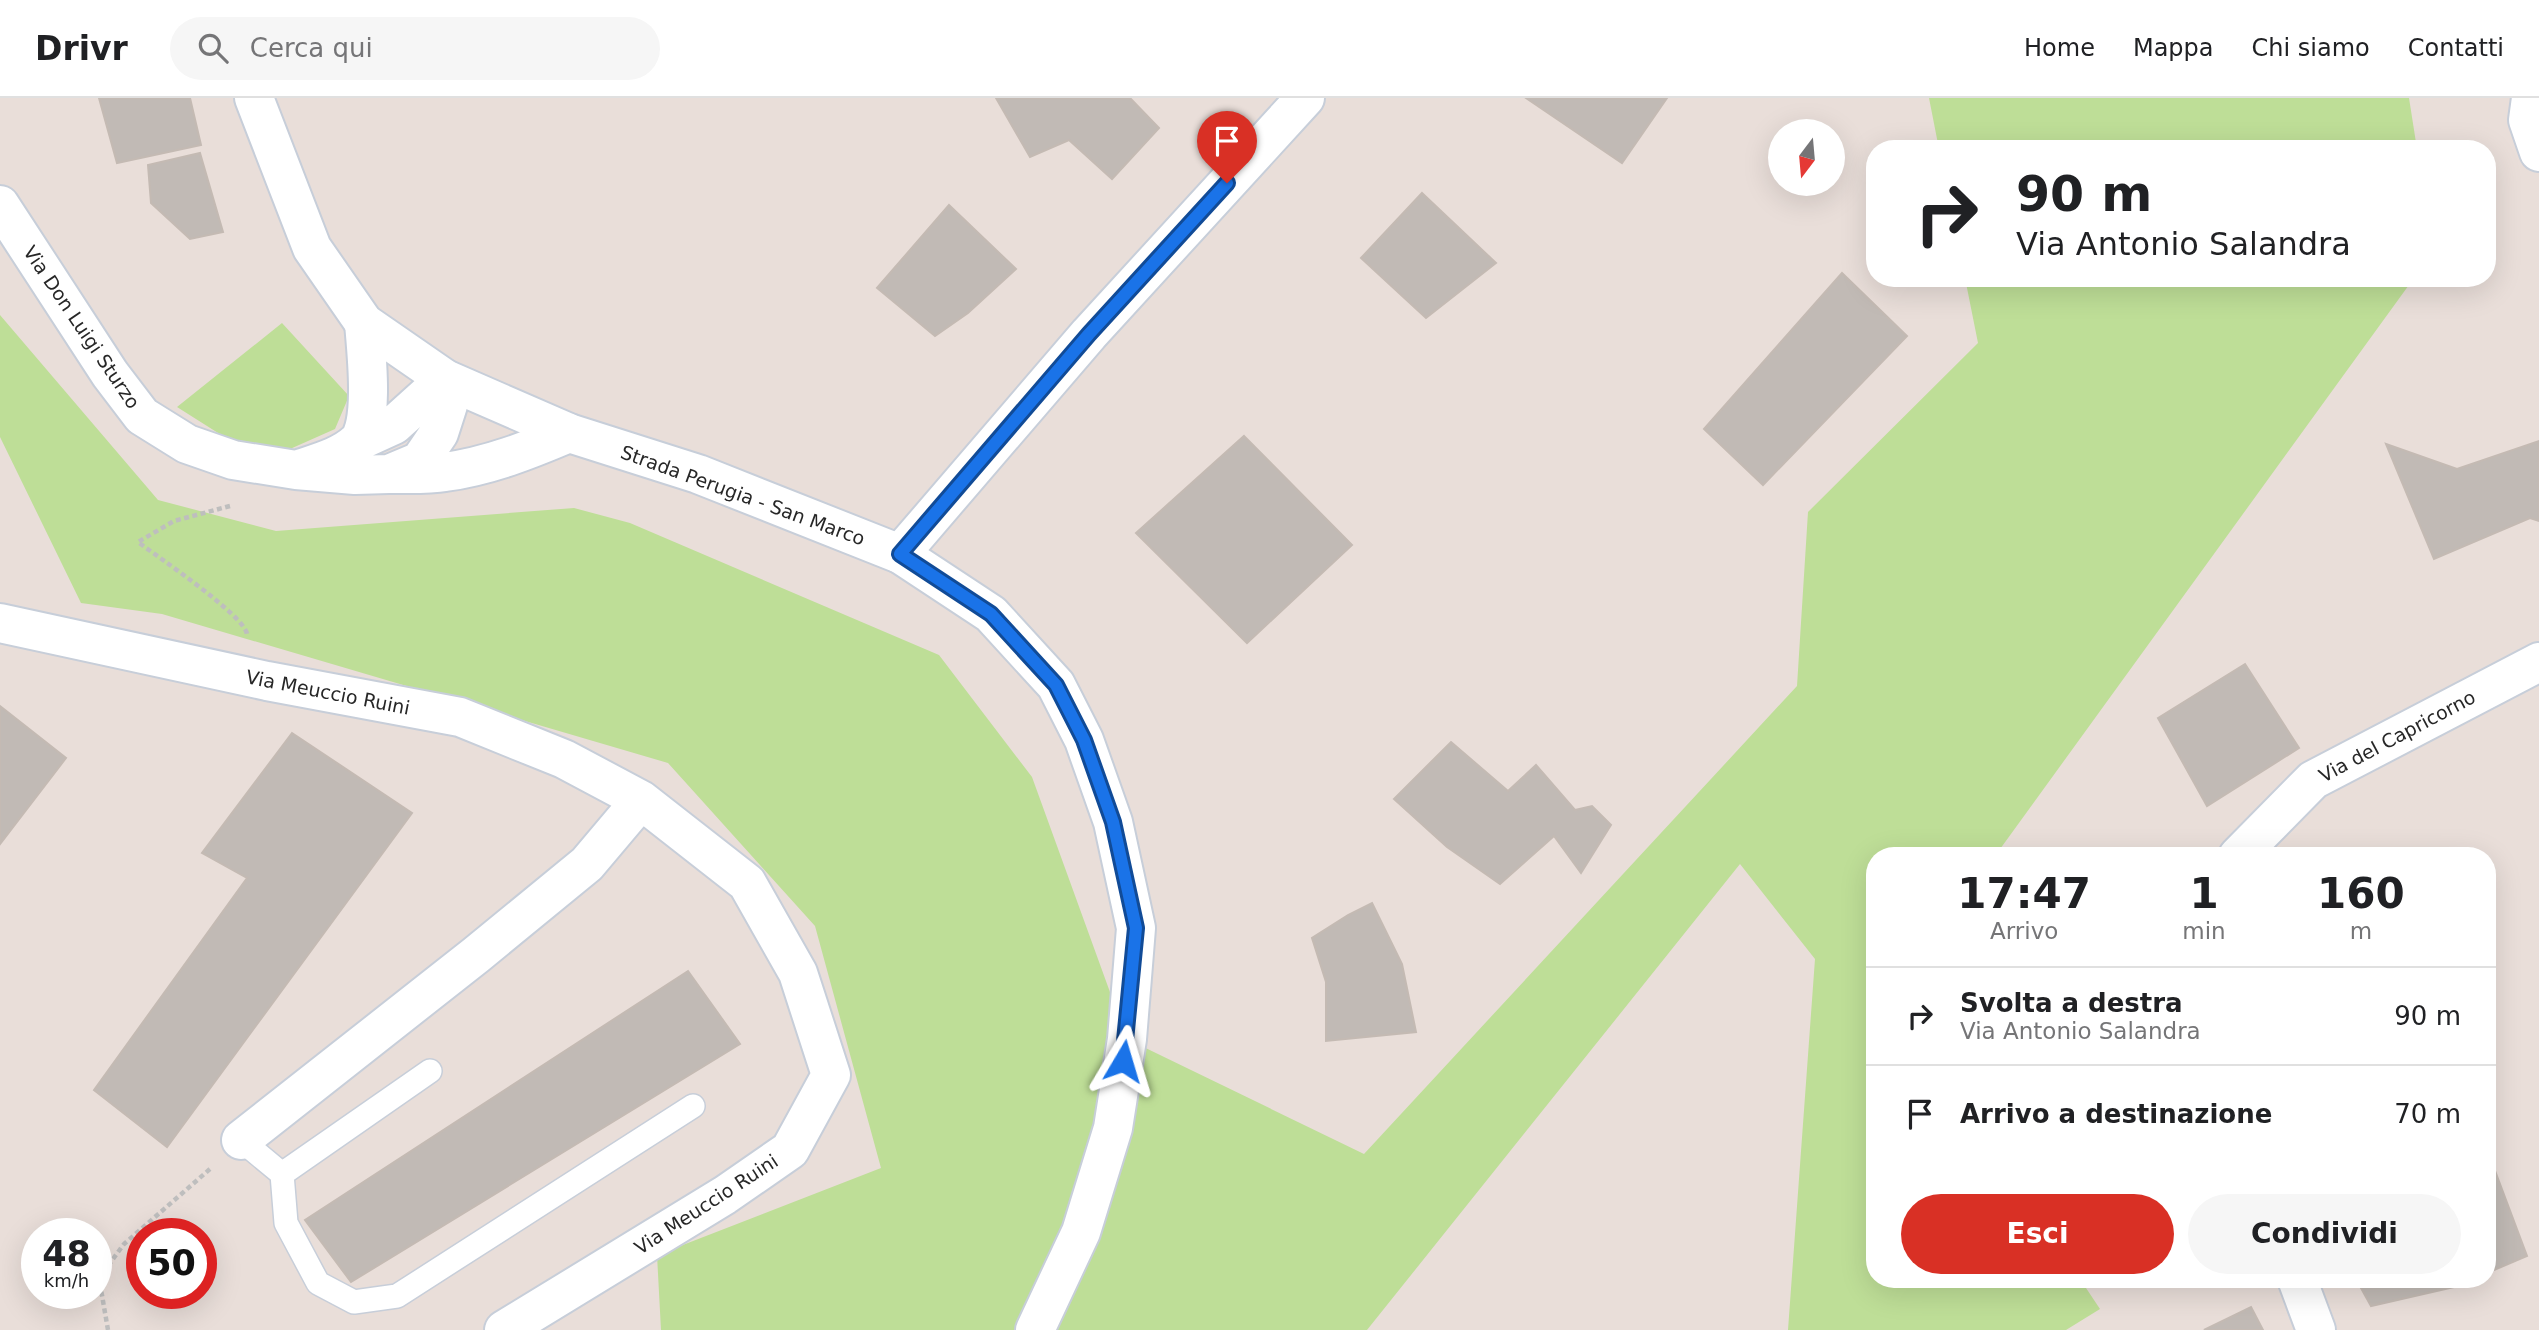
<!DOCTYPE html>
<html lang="it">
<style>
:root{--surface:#fff;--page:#f6f6f6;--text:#202124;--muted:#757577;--line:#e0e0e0;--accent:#d93025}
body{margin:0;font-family:"DejaVu Sans",sans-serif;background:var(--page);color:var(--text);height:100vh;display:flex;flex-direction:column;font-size:26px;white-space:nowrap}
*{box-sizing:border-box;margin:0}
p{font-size:23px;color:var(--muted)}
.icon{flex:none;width:38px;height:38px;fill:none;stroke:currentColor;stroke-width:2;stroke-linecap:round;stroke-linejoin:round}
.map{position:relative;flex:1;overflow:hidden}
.panel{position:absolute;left:1866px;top:749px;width:630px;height:441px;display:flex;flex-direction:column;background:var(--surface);border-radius:28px;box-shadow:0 7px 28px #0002}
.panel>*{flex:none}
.hud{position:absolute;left:1866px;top:42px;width:630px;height:147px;border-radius:28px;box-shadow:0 7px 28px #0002;background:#fff;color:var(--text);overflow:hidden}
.needle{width:46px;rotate:196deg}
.buttons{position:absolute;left:1768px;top:21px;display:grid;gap:14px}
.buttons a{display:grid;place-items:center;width:77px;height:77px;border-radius:50%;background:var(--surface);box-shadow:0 7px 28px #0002;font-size:35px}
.speed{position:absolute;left:21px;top:1120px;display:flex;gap:14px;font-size:35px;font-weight:700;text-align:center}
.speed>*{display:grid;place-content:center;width:91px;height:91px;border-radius:50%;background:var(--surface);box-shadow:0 7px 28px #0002;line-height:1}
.speed small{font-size:18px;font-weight:400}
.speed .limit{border:10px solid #d22;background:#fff;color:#111}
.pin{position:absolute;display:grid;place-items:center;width:60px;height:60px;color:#fff;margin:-72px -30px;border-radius:50% 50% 50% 0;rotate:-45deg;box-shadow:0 0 7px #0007}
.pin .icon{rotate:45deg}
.me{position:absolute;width:77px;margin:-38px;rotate:7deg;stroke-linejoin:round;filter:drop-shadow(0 0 5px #0008)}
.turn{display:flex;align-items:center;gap:24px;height:147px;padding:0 35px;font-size:32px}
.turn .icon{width:91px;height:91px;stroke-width:2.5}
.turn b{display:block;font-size:49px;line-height:60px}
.eta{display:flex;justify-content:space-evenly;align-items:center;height:119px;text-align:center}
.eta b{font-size:42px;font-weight:600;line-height:49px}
.cta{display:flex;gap:14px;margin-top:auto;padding:14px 35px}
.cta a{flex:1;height:80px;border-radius:42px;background:var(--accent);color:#fff;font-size:28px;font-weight:600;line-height:80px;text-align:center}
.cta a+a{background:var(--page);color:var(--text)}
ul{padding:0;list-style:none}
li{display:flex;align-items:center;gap:21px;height:98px;padding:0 35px;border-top:2px solid var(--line)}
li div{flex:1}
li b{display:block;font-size:26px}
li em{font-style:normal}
header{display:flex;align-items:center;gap:42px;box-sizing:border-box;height:98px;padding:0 35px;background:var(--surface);border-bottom:2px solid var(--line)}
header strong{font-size:33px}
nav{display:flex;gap:38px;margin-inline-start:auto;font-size:24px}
.search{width:490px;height:63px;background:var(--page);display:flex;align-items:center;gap:18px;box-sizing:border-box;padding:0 24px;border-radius:38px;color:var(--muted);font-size:26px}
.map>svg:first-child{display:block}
.green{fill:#bede97}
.building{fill:#c1bab5;stroke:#c4bab3;stroke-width:2}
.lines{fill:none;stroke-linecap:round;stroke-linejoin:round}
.service-casing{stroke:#c7ced9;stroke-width:26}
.minor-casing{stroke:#c7ced9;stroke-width:42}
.tertiary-casing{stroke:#c7ced9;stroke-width:42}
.secondary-casing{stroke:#c7ced9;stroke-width:42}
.path{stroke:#bebebe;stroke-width:4.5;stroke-dasharray:5 3.5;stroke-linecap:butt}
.service{stroke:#fff;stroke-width:23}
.minor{stroke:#fff;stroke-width:38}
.tertiary{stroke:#fff;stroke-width:38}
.secondary{stroke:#fff;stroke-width:38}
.route-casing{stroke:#114b97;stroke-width:18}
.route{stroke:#1a73e8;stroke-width:12}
.labels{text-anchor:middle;stroke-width:7;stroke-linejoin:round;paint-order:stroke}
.street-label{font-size:19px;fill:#272727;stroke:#fff}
</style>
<header>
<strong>Drivr</strong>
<div class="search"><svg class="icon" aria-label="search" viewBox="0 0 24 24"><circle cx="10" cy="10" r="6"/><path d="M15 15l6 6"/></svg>Cerca qui</div>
<nav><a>Home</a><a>Mappa</a><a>Chi siamo</a><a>Contatti</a></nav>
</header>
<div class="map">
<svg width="2539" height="1232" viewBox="0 0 2539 1232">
<rect width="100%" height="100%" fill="#e9ded9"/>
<path class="green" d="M 1929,0 L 2409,0 L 2417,51 L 1939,51 Z
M 1965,180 L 2414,180 L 1995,758 L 1874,758 L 1874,1181 L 2080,1181 L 2100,1211 L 2066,1232 L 1788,1232 L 1815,861 L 1740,766 L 1367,1232 L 661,1232 L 657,1157 L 881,1070 L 815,828 L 668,665 L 162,516 L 81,505 L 0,339 L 0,217 L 158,402 L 276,433 L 574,410 L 630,425 L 939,557 L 1032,679 L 1127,941 L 1364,1056 L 1797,588 L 1808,414 L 1978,245 Z
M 282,225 L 349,298 L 335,331 L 290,351 L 226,340 L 177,309 Z"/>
<path class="building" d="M 99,0 L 190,0 L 201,47 L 117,65 Z
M 996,0 L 1130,0 L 1159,30 L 1112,81 L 1069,42 L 1030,59 Z
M 1526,0 L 1667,0 L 1622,65 Z
M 200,55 L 223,134 L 190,141 L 151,105 L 148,67 Z
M 1422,95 L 1496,165 L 1426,220 L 1361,160 Z
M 949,107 L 1016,171 L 968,215 L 935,238 L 877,190 Z
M 1842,175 L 1907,238 L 1763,387 L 1704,331 Z
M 1244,338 L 1352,447 L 1247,545 L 1136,435 Z
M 2539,343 L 2539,423 L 2530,420 L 2434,461 L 2386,346 L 2457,371 Z
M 2245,566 L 2299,650 L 2207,708 L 2158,620 Z
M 0,608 L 66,660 L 0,746 Z
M 292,635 L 412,715 L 167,1049 L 94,992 L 247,780 L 202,755 Z
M 1451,644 L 1508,693 L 1536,667 L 1575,712 L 1592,708 L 1611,727 L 1581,775 L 1554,738 L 1500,786 L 1447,749 L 1394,701 Z
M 1372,805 L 1402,866 L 1416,934 L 1326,943 L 1326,884 L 1312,840 L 1348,817 Z
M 688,873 L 740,946 L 351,1184 L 305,1122 Z
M 2494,1070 L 2527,1158 L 2487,1175 L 2487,1073 Z
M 2356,1181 L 2472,1181 L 2454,1189 L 2371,1208 Z
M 2251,1209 L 2263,1232 L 2204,1232 Z"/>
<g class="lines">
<g class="service-casing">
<path id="service" d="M 430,973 L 282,1076 L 286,1125 L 318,1185 L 354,1204 L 397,1198 L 693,1008
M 241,1042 L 282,1076"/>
</g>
<g class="minor-casing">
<path id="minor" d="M 2531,0 L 2528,22 L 2539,54
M 900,456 L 1089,236 L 1305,0
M 0,525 L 267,583 L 460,619 L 564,661 L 641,702 L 747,785 L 798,875 L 831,977 L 790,1052 L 725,1097 L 504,1232
M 2238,758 L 2313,682 L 2539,564
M 241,1042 L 476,857 L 587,766 L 641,702
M 2297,1181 L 2316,1232"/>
</g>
<g class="tertiary-casing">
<path id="tertiary" d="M 0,107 L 110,276 L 142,318 L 187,346 L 233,362 L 296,372 L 355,377 L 389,376 L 420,363 L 439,335 L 448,307 L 445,281
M 359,343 L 394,327 L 445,281
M 302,370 C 320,364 342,358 357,344 C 375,327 366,250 364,225
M 391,376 C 408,376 427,377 445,374 C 489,368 529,352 569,335"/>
</g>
<g class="secondary-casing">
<path id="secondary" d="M 254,0 L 312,150 L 364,225 L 445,281 L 569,335 L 698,376 L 900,456 L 991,516 L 1056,587 L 1084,642 L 1113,724 L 1136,830 L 1127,941 L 1113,1030 L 1081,1134 L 1035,1232"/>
</g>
<path class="path" d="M 230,408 L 174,423 L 138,444 C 158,459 244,517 247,536
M 108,1232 L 99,1180 L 124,1146 L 210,1071"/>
<use href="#service" class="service"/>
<use href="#minor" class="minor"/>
<use href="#tertiary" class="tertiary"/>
<use href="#secondary" class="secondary"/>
</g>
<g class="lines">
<g class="route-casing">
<path id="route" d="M 1123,963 L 1136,830 L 1113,724 L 1084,642 L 1056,587 L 991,516 L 900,456 L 1089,236 L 1227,85"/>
</g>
<use href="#route" class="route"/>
</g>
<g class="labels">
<g class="street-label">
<text transform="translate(82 229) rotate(56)" y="7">Via Don Luigi Sturzo</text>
<text transform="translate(743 397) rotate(20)" y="7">Strada Perugia - San Marco</text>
<text transform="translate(328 594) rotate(11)" y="7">Via Meuccio Ruini</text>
<text transform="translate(2397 638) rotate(-28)" y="7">Via del Capricorno</text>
<text transform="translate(706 1106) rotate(-33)" y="7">Via Meuccio Ruini</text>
</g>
</g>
</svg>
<div class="buttons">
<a><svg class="needle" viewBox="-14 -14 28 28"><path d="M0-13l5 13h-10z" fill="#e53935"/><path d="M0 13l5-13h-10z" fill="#757577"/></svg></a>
</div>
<div class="speed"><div>48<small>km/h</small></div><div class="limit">50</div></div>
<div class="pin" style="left:1227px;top:85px;background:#d93025"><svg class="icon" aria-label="arrive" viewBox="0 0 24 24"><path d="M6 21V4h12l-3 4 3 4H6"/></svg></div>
<svg class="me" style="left:1123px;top:963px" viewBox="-20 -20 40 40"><path d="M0-17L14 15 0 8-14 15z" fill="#1a73e8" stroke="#fff" stroke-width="4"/></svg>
<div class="hud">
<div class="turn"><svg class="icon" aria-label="right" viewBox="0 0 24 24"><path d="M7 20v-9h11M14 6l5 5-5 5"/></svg><div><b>90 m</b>Via Antonio Salandra</div></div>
</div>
<section class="panel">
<div class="eta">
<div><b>17:47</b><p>Arrivo</p></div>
<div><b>1</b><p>min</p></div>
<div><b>160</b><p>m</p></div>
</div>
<ul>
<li><svg class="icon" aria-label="right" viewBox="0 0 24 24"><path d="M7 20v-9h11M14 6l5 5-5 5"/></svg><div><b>Svolta a destra</b><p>Via Antonio Salandra</p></div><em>90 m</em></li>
<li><svg class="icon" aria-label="arrive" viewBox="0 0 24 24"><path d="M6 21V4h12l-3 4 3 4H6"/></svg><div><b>Arrivo a destinazione</b></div><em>70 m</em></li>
</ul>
<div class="cta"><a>Esci</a><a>Condividi</a></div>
</section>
</div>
